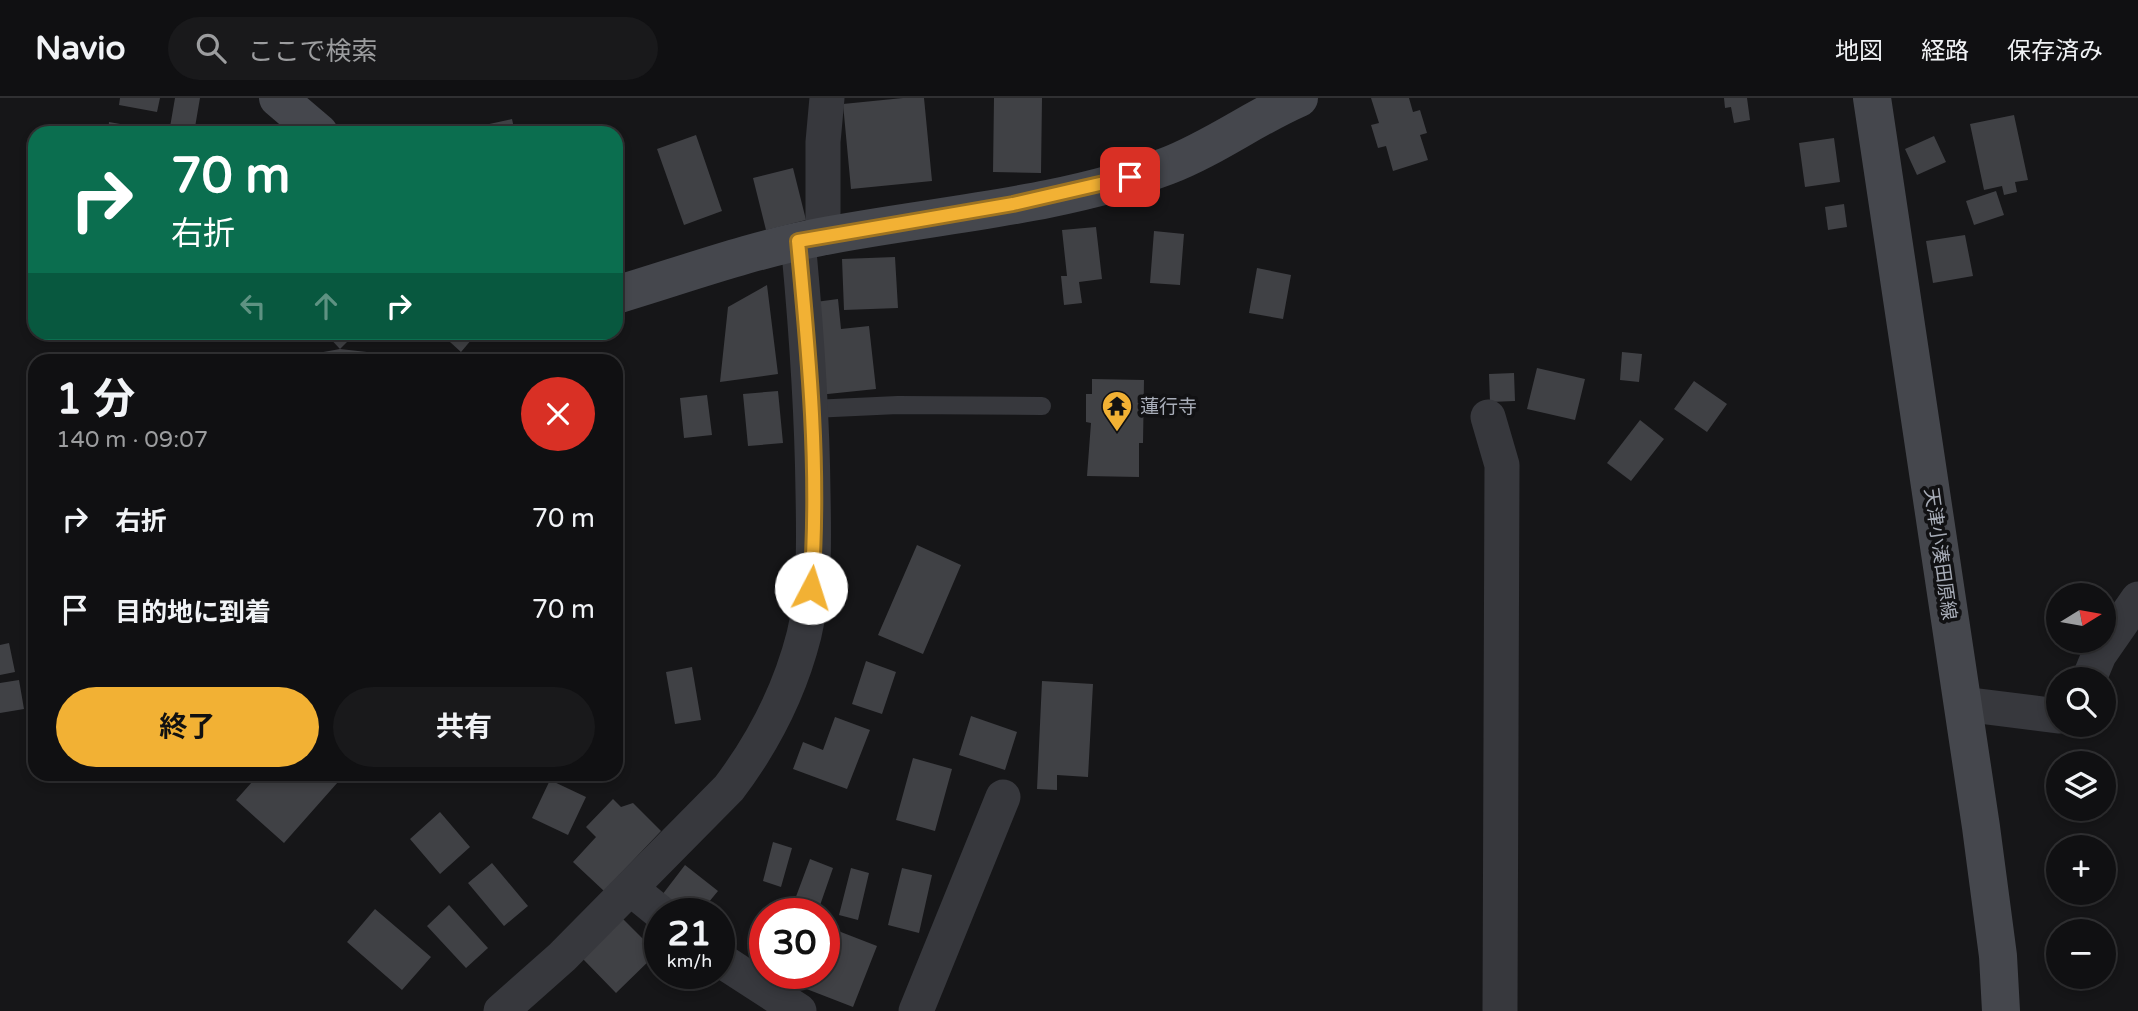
<!DOCTYPE html>
<html lang="ja">
<meta charset="utf-8">
<style>
:root{--surface:#101012;--page:#19191b;--text:#f1f3f6;--muted:#9c9d9f;--line:#303032;--accent:#f2b134}
body{margin:0;font-family:"Varela Round","Noto Sans JP",sans-serif;background:var(--page);color:var(--text);height:100vh;display:flex;flex-direction:column;font-size:26px;white-space:nowrap}
*{box-sizing:border-box;margin:0}
p{font-size:23px;color:var(--muted)}
.icon{flex:none;width:38px;height:38px;fill:none;stroke:currentColor;stroke-width:2;stroke-linecap:round;stroke-linejoin:round}
.map{position:relative;flex:1;overflow:hidden}
.panel{position:absolute;left:28px;top:256px;width:595px;height:427px;display:flex;flex-direction:column;background:var(--surface);border-radius:21px;box-shadow:0 4px 10px #0003,0 0 0 2px var(--line)}
.panel>*{flex:none}
.banner{position:absolute;left:28px;top:28px;width:595px;height:214px;border-radius:21px;box-shadow:0 4px 10px #0003,0 0 0 2px var(--line);background:#0b6e4f;color:#fff;overflow:hidden}
.needle{width:46px;rotate:79deg}
.tools{position:absolute;left:2046px;top:485px;display:grid;gap:14px}
.tools a{display:grid;place-items:center;width:70px;height:70px;border-radius:50%;background:var(--surface);box-shadow:0 4px 10px #0003,0 0 0 2px var(--line);font-size:35px}
.speed{position:absolute;left:644px;top:800px;display:flex;gap:14px;font-size:35px;font-weight:700;text-align:center}
.speed>*{display:grid;place-content:center;width:91px;height:91px;border-radius:50%;background:var(--surface);box-shadow:0 4px 10px #0003,0 0 0 2px var(--line);line-height:1}
.speed small{font-size:18px;font-weight:400}
.speed .limit{border:10px solid #d22;background:#fff;color:#111}
.pin{position:absolute;display:grid;place-items:center;width:60px;height:60px;color:#fff;margin:-30px;border-radius:14px;box-shadow:0 4px 10px #0006}
.me{position:absolute;width:77px;margin:-38px;rotate:5deg;stroke-linejoin:round;filter:drop-shadow(0 0 5px #0008)}
.turn{display:flex;align-items:center;gap:24px;height:147px;padding:0 28px;font-size:32px}
.turn .icon{width:91px;height:91px;stroke-width:2.5}
.turn b{display:block;font-size:49px;line-height:60px}
.lanes{display:flex;align-items:center;height:66px;padding:0 28px;background:#0003;justify-content:center;gap:35px;direction:ltr}
.lanes .off{opacity:.35}
.round{display:grid;place-items:center;flex:none;width:74px;height:74px;border-radius:37px;background:var(--page)}
.summary{display:flex;align-items:center;justify-content:space-between;height:119px;padding:0 28px}
h1{font-size:42px;font-weight:700;line-height:52px}
.action{display:flex;gap:14px;margin-top:auto;padding:14px 28px}
.action a{flex:1;height:80px;border-radius:42px;background:var(--accent);color:#111;font-size:28px;font-weight:700;line-height:80px;text-align:center}
.action a+a{background:var(--page);color:var(--text)}
ul{padding:0;list-style:none}
li{display:flex;align-items:center;gap:21px;height:91px;padding:0 28px}
li div{flex:1}
li b{display:block;font-size:26px}
li em{font-style:normal}
header{display:flex;align-items:center;gap:42px;box-sizing:border-box;height:98px;padding:0 35px;background:var(--surface);border-bottom:2px solid var(--line)}
header strong{font-size:33px}
nav{display:flex;gap:38px;margin-inline-start:auto;font-size:24px}
.search{width:490px;height:63px;background:var(--page);display:flex;align-items:center;gap:18px;box-sizing:border-box;padding:0 24px;border-radius:38px;color:var(--muted);font-size:26px}
.map>svg:first-child{display:block}
.building{fill:#404145}
.lines{fill:none;stroke-linecap:round;stroke-linejoin:round}
.lane{stroke:#37383d;stroke-width:18}
.street{stroke:#37383d;stroke-width:35}
.secondary{stroke:#45474d;stroke-width:38}
.route-casing{stroke:#9d7322;stroke-width:18}
.route{stroke:#f2b134;stroke-width:12}
.labels{text-anchor:middle;stroke-width:7;stroke-linejoin:round;paint-order:stroke}
.poi-label{font-size:19px;fill:#a8adb8;stroke:#111113;text-anchor:start}
.street-label{font-size:19px;fill:#a8adb8;stroke:#111113}
</style>
<header>
<strong>Navio</strong>
<div class="search"><svg class="icon" aria-label="search" viewBox="0 0 24 24"><circle cx="10" cy="10" r="6"/><path d="M15 15l6 6"/></svg>ここで検索</div>
<nav><a>地図</a><a>経路</a><a>保存済み</a></nav>
</header>
<div class="map">
<svg width="2138" height="913" viewBox="0 0 2138 913">
<rect width="100%" height="100%" fill="#161618"/>
<path class="building" d="M 120,0 L 160,0 L 157,14 L 119,7 Z
M 175,0 L 200,0 L 194,35 L 169,35 Z
M 903,0 L 924,0 L 932,83 L 851,91 L 843,6 Z
M 994,0 L 1042,0 L 1041,75 L 993,74 Z
M 1371,0 L 1409,0 L 1413,14 L 1420,12 L 1427,35 L 1420,37 L 1428,62 L 1393,73 L 1386,48 L 1378,50 L 1371,27 L 1379,25 Z
M 1724,0 L 1747,0 L 1750,22 L 1734,25 L 1731,9 L 1725,10 Z
M 2014,17 L 2028,82 L 2015,84 L 2017,94 L 2004,97 L 2002,88 L 1984,92 L 1970,26 Z
M 512,21 L 515,35 L 472,35 L 471,30 Z
M 109,24 L 148,31 L 148,35 L 108,35 Z
M 696,37 L 722,113 L 684,127 L 657,51 Z
M 1934,38 L 1946,64 L 1917,77 L 1905,51 Z
M 1834,40 L 1840,84 L 1805,89 L 1799,45 Z
M 793,70 L 806,122 L 766,132 L 753,80 Z
M 1996,93 L 2004,117 L 1974,127 L 1966,103 Z
M 1844,106 L 1847,129 L 1828,132 L 1825,109 Z
M 1096,129 L 1102,181 L 1079,184 L 1082,205 L 1064,207 L 1061,178 L 1067,178 L 1062,132 Z
M 1154,133 L 1184,136 L 1180,187 L 1150,185 Z
M 1965,137 L 1973,178 L 1933,185 L 1926,143 Z
M 895,159 L 898,210 L 844,212 L 842,161 Z
M 1257,170 L 1291,177 L 1283,221 L 1249,215 Z
M 767,187 L 778,276 L 720,284 L 728,209 Z
M 838,201 L 841,231 L 869,228 L 876,291 L 818,297 L 808,205 Z
M 324,234 L 357,234 L 340,251 L 376,255 L 376,262 L 279,262 L 340,251 Z
M 439,234 L 478,234 L 461,254 Z
M 1622,254 L 1642,256 L 1639,284 L 1620,282 Z
M 1537,270 L 1585,281 L 1575,322 L 1527,311 Z
M 1514,275 L 1515,303 L 1490,304 L 1489,276 Z
M 1092,281 L 1144,282 L 1143,345 L 1139,345 L 1139,379 L 1087,378 L 1091,325 L 1086,324 L 1086,296 L 1092,296 Z
M 1694,283 L 1727,306 L 1707,334 L 1674,311 Z
M 778,293 L 783,345 L 748,348 L 743,296 Z
M 707,297 L 712,337 L 684,340 L 680,300 Z
M 1640,322 L 1664,341 L 1631,383 L 1607,365 Z
M 917,447 L 961,467 L 923,556 L 878,537 Z
M 9,545 L 15,574 L 0,577 L 0,547 Z
M 866,563 L 896,574 L 882,616 L 852,606 Z
M 692,569 L 701,622 L 675,626 L 666,574 Z
M 19,582 L 24,611 L 0,615 L 0,585 Z
M 1042,583 L 1093,586 L 1088,679 L 1057,677 L 1057,692 L 1037,691 Z
M 971,618 L 1017,634 L 1005,672 L 959,657 Z
M 835,619 L 870,632 L 847,691 L 793,671 L 803,644 L 823,652 Z
M 913,660 L 952,671 L 935,733 L 896,722 Z
M 259,676 L 328,676 L 338,684 L 284,745 L 236,702 Z
M 550,682 L 586,699 L 568,737 L 532,720 Z
M 613,701 L 621,709 L 633,705 L 661,733 L 604,793 L 573,764 L 596,739 L 586,729 Z
M 440,714 L 470,749 L 440,776 L 410,741 Z
M 773,744 L 792,750 L 781,789 L 763,783 Z
M 810,761 L 833,770 L 818,813 L 794,804 Z
M 492,765 L 528,808 L 504,828 L 468,785 Z
M 685,767 L 718,793 L 699,816 L 684,816 L 662,797 Z
M 851,770 L 869,775 L 858,822 L 839,817 Z
M 902,770 L 932,777 L 919,835 L 888,827 Z
M 449,807 L 488,850 L 466,870 L 427,828 Z
M 375,811 L 431,859 L 402,892 L 347,844 Z
M 623,821 L 657,855 L 616,895 L 583,861 Z
M 828,829 L 877,848 L 853,909 L 804,890 L 810,875 L 824,875 L 824,837 Z"/>
<g class="lines">
<path class="lane" d="M 812,311 L 898,307 L 1042,308"/>
<path class="street" d="M 823,138 L 823,44 L 827,0
M 1488,319 L 1502,367 L 1500,913
M 2089,581 L 2099,557 L 2138,501
M 1963,606 L 2058,618
M 630,790 L 662,816
M 719,861 L 799,913
M 501,913 L 562,859 L 729,690 C 763,645 790,592 804,537 C 815,491 814,442 813,394 C 812,310 806,227 798,143
M 916,913 L 1003,699"/>
<path class="secondary" d="M 278,0 L 319,35
M 1872,0 L 1981,729 L 1998,858 L 2001,913
M 616,197 C 683,177 751,152 820,139 C 933,117 1058,109 1167,68 C 1214,50 1253,20 1299,0"/>
</g>
<g class="lines">
<g class="route-casing">
<path id="route" d="M 811,490 C 820,374 809,258 798,143 L 1013,106 L 1130,79"/>
</g>
<use href="#route" class="route"/>
</g>
<defs>
<g id="temple-pin" transform="scale(1.575)"><path d="M0 17L-7.5 6A9.5 9.5 0 1 1 7.5 6Z" fill="#f2b134" stroke="#111113"/><path d="M0-6L5-2H3V0L6.5 2.5H4V6H1.5V3h-3V6H-4V2.5H-6.5L-3 0V-2H-5Z" fill="#111"/></g>
</defs>
<g fill-rule="evenodd">
<use href="#temple-pin" x="1117" y="308"/>
</g>
<g class="labels">
<g class="poi-label">
<text x="1140" y="315">蓮行寺</text>
</g>
<g class="street-label">
<text transform="translate(1941 456) rotate(82)" y="7">天津小湊田原線</text>
</g>
</g>
</svg>
<div class="tools">
<a><svg class="needle" viewBox="-14 -14 28 28"><path d="M0-13l5 13h-10z" fill="#e53935"/><path d="M0 13l5-13h-10z" fill="#9c9d9f"/></svg></a>
<a><svg class="icon" aria-label="search" viewBox="0 0 24 24"><circle cx="10" cy="10" r="6"/><path d="M15 15l6 6"/></svg></a>
<a><svg class="icon" aria-label="layers" viewBox="0 0 24 24"><path d="M12 4l9 5-9 5-9-5zM3 14l9 5 9-5"/></svg></a>
<a>+</a>
<a>−</a>
</div>
<div class="speed"><div>21<small>km/h</small></div><div class="limit">30</div></div>
<div class="pin" style="left:1130px;top:79px;background:#d93025"><svg class="icon" aria-label="arrive" viewBox="0 0 24 24"><path d="M6 21V4h12l-3 4 3 4H6"/></svg></div>
<svg class="me" style="left:811px;top:490px" viewBox="-20 -20 40 40"><circle r="19" fill="#fff"/><path d="M0-13L10 11 0 6-10 11z" fill="#f2b134"/></svg>
<div class="banner">
<div class="turn"><svg class="icon" aria-label="right" viewBox="0 0 24 24"><path d="M7 20v-9h11M14 6l5 5-5 5"/></svg><div><b>70 m</b>右折</div></div>
<div class="lanes"><svg class="icon off" aria-label="left" viewBox="0 0 24 24"><path d="M17 20v-9H6M10 6l-5 5 5 5"/></svg><svg class="icon off" aria-label="ahead" viewBox="0 0 24 24"><path d="M12 20V5M6 11l6-6 6 6"/></svg><svg class="icon" aria-label="right" viewBox="0 0 24 24"><path d="M7 20v-9h11M14 6l5 5-5 5"/></svg></div>
</div>
<section class="panel">
<div class="summary"><div><h1>1 分</h1><p>140 m · 09:07</p></div><a class="round" style="background:#d93025;color:#fff"><svg class="icon" aria-label="close" viewBox="0 0 24 24"><path d="M6 6l12 12M18 6L6 18"/></svg></a></div>
<ul>
<li><svg class="icon" aria-label="right" viewBox="0 0 24 24"><path d="M7 20v-9h11M14 6l5 5-5 5"/></svg><div><b>右折</b></div><em>70 m</em></li>
<li><svg class="icon" aria-label="arrive" viewBox="0 0 24 24"><path d="M6 21V4h12l-3 4 3 4H6"/></svg><div><b>目的地に到着</b></div><em>70 m</em></li>
</ul>
<div class="action"><a>終了</a><a>共有</a></div>
</section>
</div>
